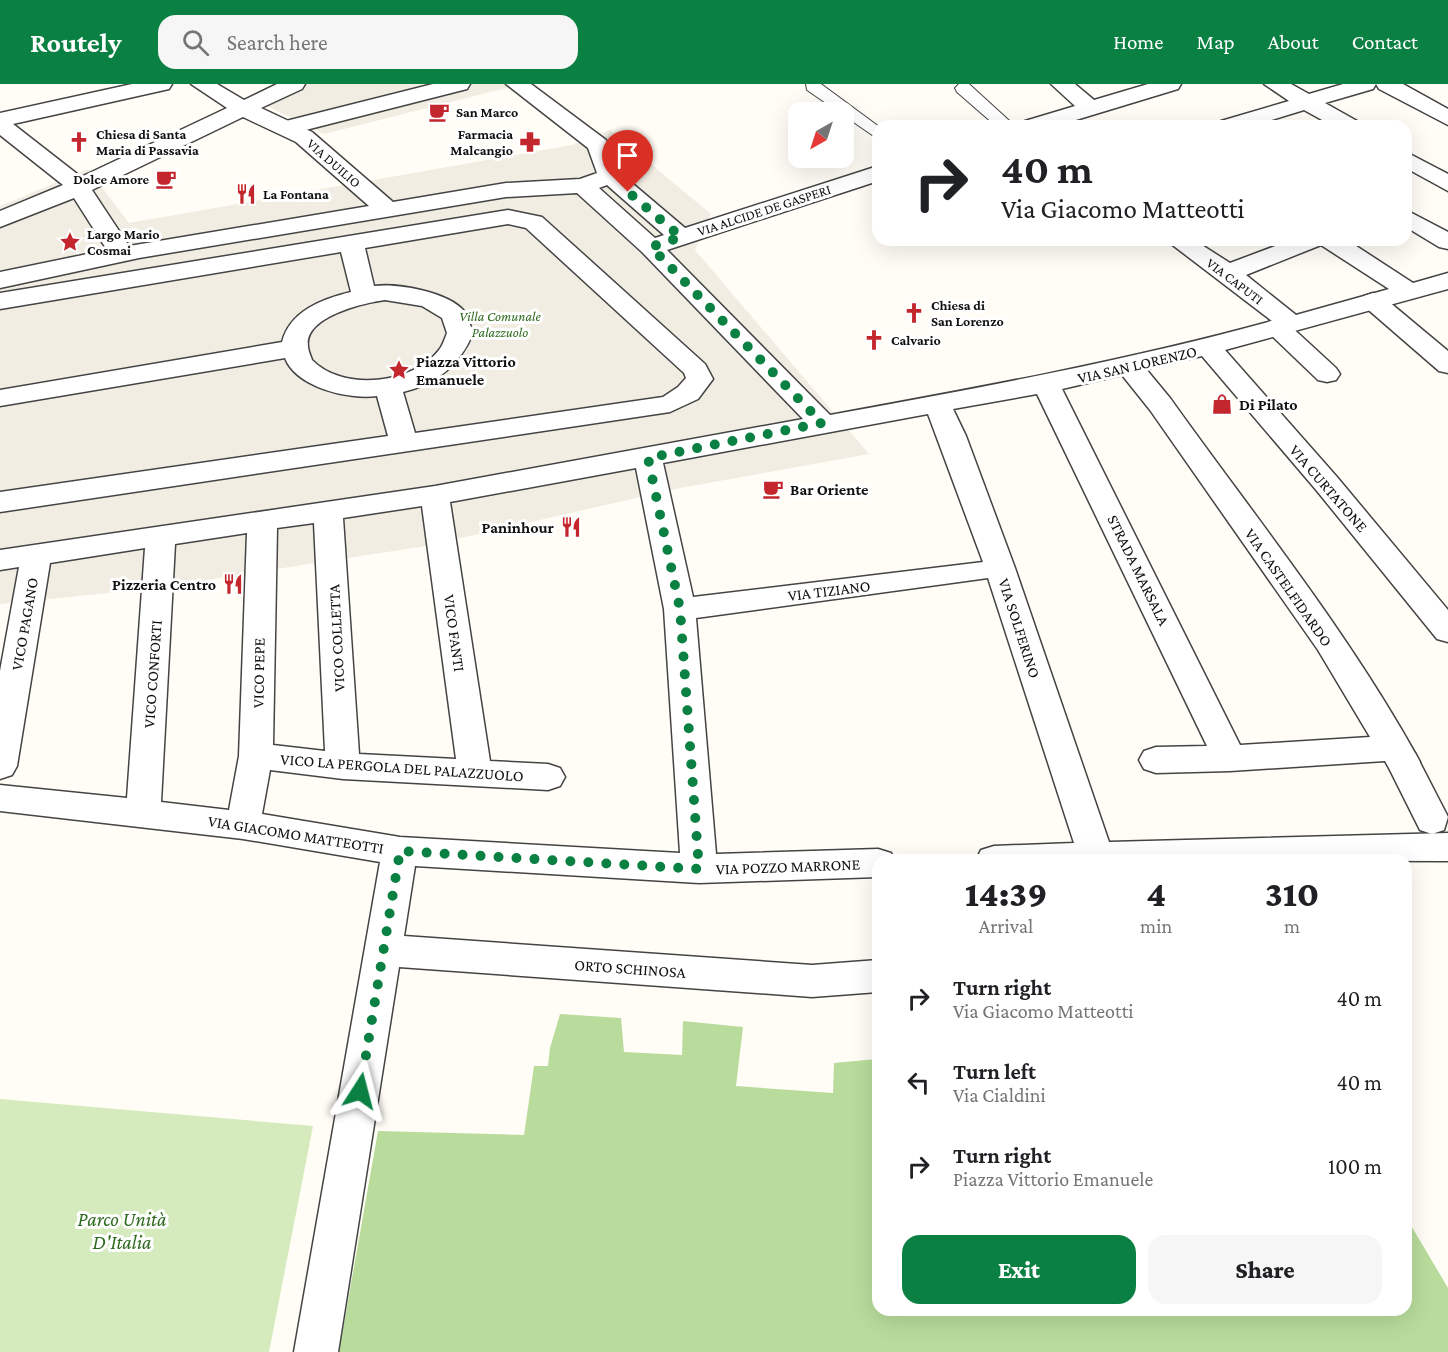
<!DOCTYPE html>
<meta charset="utf-8">
<style>
:root{--surface:#fff;--page:#f6f6f6;--text:#202124;--muted:#757577;--accent:#0b8043}
body{margin:0;font-family:"Crimson Pro",serif;background:var(--page);color:var(--text);height:100vh;display:flex;flex-direction:column;font-size:22px;white-space:nowrap}
*{box-sizing:border-box;margin:0}
p{font-size:20px;color:var(--muted)}
.icon{flex:none;width:33px;height:33px;fill:none;stroke:currentColor;stroke-width:2;stroke-linecap:round;stroke-linejoin:round}
.map{position:relative;flex:1;overflow:hidden}
.panel{position:absolute;left:872px;top:770px;width:540px;height:462px;display:flex;flex-direction:column;background:var(--surface);border-radius:18px;box-shadow:0 6px 24px #0002}
.panel>*{flex:none}
.hud{position:absolute;left:872px;top:36px;width:540px;height:126px;border-radius:18px;box-shadow:0 6px 24px #0002;background:#fff;color:var(--text);overflow:hidden}
.needle{width:39px;rotate:219deg}
.controls{position:absolute;left:788px;top:18px;display:grid;gap:12px}
.controls a{display:grid;place-items:center;width:66px;height:66px;border-radius:12px;background:var(--surface);box-shadow:0 6px 24px #0002;font-size:30px}
.pin{position:absolute;display:grid;place-items:center;width:51px;height:51px;color:#fff;margin:-62px -26px;border-radius:50% 50% 50% 0;rotate:-45deg;box-shadow:0 0 6px #0007}
.pin .icon{rotate:45deg}
.me{position:absolute;width:66px;margin:-33px;rotate:9deg;stroke-linejoin:round;filter:drop-shadow(0 0 4px #0008)}
.turn{display:flex;align-items:center;gap:21px;height:126px;padding:0 30px;font-size:27px}
.turn .icon{width:78px;height:78px;stroke-width:2.5}
.turn b{display:block;font-size:42px;line-height:51px}
.eta{display:flex;justify-content:space-evenly;align-items:center;height:102px;text-align:center}
.eta b{font-size:36px;font-weight:800;line-height:42px}
.cta{display:flex;gap:12px;margin-top:auto;padding:12px 30px}
.cta a{flex:1;height:69px;border-radius:18px;background:var(--accent);color:#fff;font-size:24px;font-weight:800;line-height:69px;text-align:center}
.cta a+a{background:var(--page);color:var(--text)}
ul{padding:0;list-style:none}
li{display:flex;align-items:center;gap:18px;height:84px;padding:0 30px}
li div{flex:1}
li b{display:block;font-size:22px}
li em{font-style:normal}
header{display:flex;align-items:center;gap:36px;box-sizing:border-box;height:84px;padding:0 30px;background:var(--accent);color:#fff}
header strong{font-size:28px}
nav{display:flex;gap:33px;margin-inline-start:auto;font-size:21px}
.search{width:420px;height:54px;background:var(--page);display:flex;align-items:center;gap:15px;box-sizing:border-box;padding:0 21px;border-radius:18px;color:var(--muted);font-size:22px}
.map>svg:first-child{display:block}
.green{fill:#d5ebbd}
.forest{fill:#b9dc9c}
.plaza{fill:#f1ede2}
.lines{fill:none;stroke-linecap:round;stroke-linejoin:round}
.service-casing{stroke:#444;stroke-width:2}
.pedestrian-casing{stroke:#444;stroke-width:3}
.minor-casing{stroke:#444;stroke-width:3}
.service{fill:#fff;fill-rule:evenodd}
.pedestrian{fill:#fff;fill-rule:evenodd}
.minor{fill:#fff;fill-rule:evenodd}
.route{stroke:#0b8043;stroke-width:10;stroke-dasharray:0 18}
.labels{text-anchor:middle;stroke-width:6;stroke-linejoin:round;paint-order:stroke}
.far-poi-label{font-size:14px;font-weight:bold;fill:#111;stroke:#fff;text-anchor:start}
.far-street-label{font-size:14px;fill:#111;stroke:#fff}
.far-park-label{font-size:14px;font-style:italic;fill:#2f6b1f;stroke:#fff}
.poi-label{font-size:16px;font-weight:bold;fill:#111;stroke:#fff;text-anchor:start}
.street-label{font-size:16px;fill:#111;stroke:#fff}
.near-park-label{font-size:20px;font-style:italic;fill:#2f6b1f;stroke:#fff}
</style>
<header>
<strong>Routely</strong>
<div class="search"><svg class="icon" aria-label="search" viewBox="0 0 24 24"><circle cx="10" cy="10" r="6"/><path d="M15 15l6 6"/></svg>Search here</div>
<nav><a>Home</a><a>Map</a><a>About</a><a>Contact</a></nav>
</header>
<div class="map">
<svg width="1448" height="1268" viewBox="0 0 1448 1268">
<rect width="100%" height="100%" fill="#fffdf5"/>
<path class="green" d="M 0,1015 L 313,1042 L 269,1268 L 0,1268 Z"/>
<path class="forest" d="M 560,930 L 621,934 L 624,968 L 682,971 L 683,937 L 743,943 L 736,1002 L 833,1009 L 834,979 L 877,975 L 878,1226 L 1406,1226 L 1406,1133 L 1448,1204 L 1448,1268 L 339,1268 L 378,1047 L 524,1051 L 534,982 L 548,982 L 550,964 Z"/>
<path class="plaza" d="M 276,0 L 522,0 L 324,50 L 249,13 Z
M 610,46 L 711,130 L 695,166 L 869,370 L 680,404 L 426,462 L 148,505 L 0,520 L 0,122 L 88,85 L 129,139 L 572,61 Z"/>
<g class="lines">
<g class="service-casing">
<path id="service" d="M 806,0 L 821,0 L 878,42 L 878,55 L 807,6 Z
M 959,0 L 969,0 L 1015,42 L 996,42 L 957,8 L 955,4 Z"/>
</g>
<g class="pedestrian-casing">
<path id="pedestrian" d="M 433,0 L 470,0 L 467,5 L 286,51 L 278,49 L 275,44 L 278,39 Z
M 508,126 L 542,133 L 705,280 L 713,295 L 698,315 L 670,328 L 0,428 L 0,408 L 388,352 L 377,312 C 348,316 296,303 285,274 L 0,322 L 0,306 L 282,258 C 290,227 322,215 351,208 L 341,168 L 0,225 L 0,209 ZM 508,140 L 526,144 L 684,289 L 686,294 L 678,303 L 663,313 L 415,349 L 403,308 C 437,300 460,281 473,249 C 470,242 469,233 464,227 C 448,208 398,199 374,202 L 365,164 ZM 385,216 L 422,222 L 442,234 L 447,249 C 445,254 443,261 439,266 C 413,300 343,308 312,276 C 311,272 308,267 308,262 C 304,233 363,219 385,216 Z
M 1373,209 L 1382,212 L 1448,267 L 1448,289 L 1439,287 L 1364,222 L 1360,217 L 1364,212 Z
M 1277,235 L 1286,238 L 1336,284 L 1340,290 L 1336,296 L 1327,298 L 1318,296 L 1268,248 L 1264,243 L 1268,238 Z
M 1403,665 L 1415,669 L 1448,733 L 1444,746 L 1432,750 L 1420,746 L 1386,678 L 1391,669 Z"/>
</g>
<g class="minor-casing">
<path id="minor" d="M 132,0 L 172,0 L 169,5 L 13,40 L 81,93 L 227,24 L 191,0 L 217,0 L 244,16 L 277,0 L 305,0 L 302,5 L 261,24 L 312,48 L 393,118 L 506,99 L 580,95 L 597,89 L 588,64 L 506,0 L 531,0 L 606,56 L 620,89 L 685,144 L 878,82 L 878,97 L 667,166 L 830,331 C 978,304 1126,277 1272,237 L 1166,156 L 1194,156 L 1230,179 L 1291,156 L 1347,156 L 1413,199 L 1448,189 L 1448,205 L 1225,266 L 1337,393 L 1448,526 L 1448,558 L 1437,555 L 1317,407 L 1202,272 L 1146,285 L 1170,314 C 1255,433 1350,550 1420,678 L 1415,687 L 1403,691 L 1391,687 L 1385,677 L 1230,687 L 1156,689 L 1144,685 L 1139,676 L 1144,667 L 1156,663 L 1207,662 L 1037,310 L 953,325 L 966,352 L 1015,484 L 1109,758 L 1448,749 L 1448,777 L 976,776 L 981,766 L 994,762 L 1074,759 L 988,494 L 696,534 L 716,770 L 878,765 L 891,769 L 894,776 L 878,776 L 878,793 L 699,799 L 415,782 L 404,852 L 812,881 L 878,876 L 878,908 L 812,913 L 399,883 L 338,1268 L 294,1268 L 380,778 L 243,755 L 0,727 L 0,701 L 127,714 L 145,464 L 50,479 L 17,682 L 12,691 L 0,695 L 0,587 L 19,483 L 0,486 L 0,466 L 435,402 L 803,335 L 642,168 L 577,109 L 506,113 L 139,174 L 0,204 L 0,188 L 107,166 L 74,114 L 0,143 L 0,127 L 63,101 L 0,51 L 0,29 ZM 243,33 L 296,58 L 369,122 L 129,162 L 92,106 ZM 607,101 L 664,151 L 655,154 L 599,104 ZM 1321,161 L 1389,205 L 1296,231 L 1246,191 ZM 1122,291 L 1150,326 L 1318,566 L 1370,653 L 1240,661 L 1062,305 ZM 928,330 L 983,478 L 693,513 L 663,379 ZM 636,384 L 664,525 L 680,769 L 400,753 L 262,730 L 270,686 L 343,695 L 548,706 L 560,702 L 565,693 L 560,684 L 548,680 L 490,677 L 450,418 ZM 422,422 L 456,675 L 359,670 L 343,434 ZM 314,439 L 325,667 L 273,661 L 277,444 ZM 247,449 L 239,672 L 229,726 L 161,718 L 175,460 Z
M 1051,0 L 1075,0 L 1094,16 L 1148,0 L 1181,0 L 1178,5 L 1056,42 L 1022,42 L 1025,37 L 1075,22 Z
M 1264,0 L 1291,0 L 1309,10 L 1343,0 L 1376,0 L 1373,5 L 1325,19 L 1357,37 L 1360,42 L 1333,42 L 1304,26 L 1252,42 L 1218,42 L 1221,37 L 1289,17 Z
M 1376,0 L 1403,0 L 1448,25 L 1448,41 L 1379,5 Z
M 1406,68 L 1448,90 L 1448,107 L 1406,84 Z
M 1406,126 L 1448,148 L 1448,165 L 1439,163 L 1406,143 Z"/>
</g>
<use href="#service" class="service"/>
<use href="#pedestrian" class="pedestrian"/>
<use href="#minor" class="minor"/>
</g>
<g class="lines">
<path class="route" d="M 360,1007 L 400,767 L 699,785 L 680,525 L 648,374 L 822,339 L 651,163 L 681,153 L 628,108"/>
</g>
<defs>
<g id="cafe-bare" transform="scale(1.62)"><path d="M-5.5-4.5H6V0H3Q3 3.5 0 3.5H-2.5Q-5.5 3.5-5.5 0ZM3-3.2v2h1.7v-2ZM-6 4.5H4V6H-6Z" fill="#c4262e" stroke="#fff" stroke-width="2.5" paint-order="stroke"/></g>
<g id="church-bare" transform="scale(1.62)"><path d="M-1.2-6h2.4v3.5h3.3v2.4h-3.3V6h-2.4V-.1h-3.3v-2.4h3.3Z" fill="#c4262e" stroke="#fff" stroke-width="2.5" paint-order="stroke"/></g>
<g id="pharmacy-bare" transform="scale(1.62)"><path d="M-2-6h4v4h4v4h-4v4h-4v-4h-4v-4h4Z" fill="#c4262e" stroke="#fff" stroke-width="2.5" paint-order="stroke"/></g>
<g id="restaurant-bare" transform="scale(1.62)"><path d="M-5-6h1v4h1v-4h1v4h1v-4h1v5L-1.5 .5V6h-2V.5L-5-1ZM5-6V6H3V1.5H1.5Q1.5-4 5-6Z" fill="#c4262e" stroke="#fff" stroke-width="2.5" paint-order="stroke"/></g>
<g id="sight-bare" transform="scale(1.62)"><path d="M0-6L1.8-2.2L6-1.7L2.9 1.2L3.7 5.4L0 3.3L-3.7 5.4L-2.9 1.2L-6-1.7L-1.8-2.2Z" fill="#c4262e" stroke="#fff" stroke-width="2.5" paint-order="stroke"/></g>
<g id="shop-bare" transform="scale(1.62)"><path d="M-5-2.5h2.3a2.7 3.5 0 0 1 5.4 0H5L5.5 6h-11ZM-1.5-2.5h3a1.5 2.3 0 0 0-3 0Z" fill="#c4262e" stroke="#fff" stroke-width="2.5" paint-order="stroke"/></g>
</defs>
<g fill-rule="evenodd">
<use href="#cafe-bare" x="439" y="28"/>
<use href="#church-bare" x="79" y="58"/>
<use href="#pharmacy-bare" x="530" y="58"/>
<use href="#cafe-bare" x="166" y="95"/>
<use href="#restaurant-bare" x="246" y="110"/>
<use href="#sight-bare" x="70" y="158"/>
<use href="#church-bare" x="914" y="229"/>
<use href="#church-bare" x="874" y="256"/>
<use href="#sight-bare" x="399" y="286"/>
<use href="#shop-bare" x="1222" y="320"/>
<use href="#cafe-bare" x="773" y="405"/>
<use href="#restaurant-bare" x="571" y="443"/>
<use href="#restaurant-bare" x="233" y="500"/>
</g>
<g class="labels">
<g class="far-poi-label">
<text x="456" y="33">San Marco</text>
<text x="96" y="55">Chiesa di Santa<tspan x="96" dy="16">Maria di Passavia</tspan></text>
<text x="513" y="55" text-anchor="end">Farmacia<tspan x="513" dy="16">Malcangio</tspan></text>
<text x="149" y="100" text-anchor="end">Dolce Amore</text>
<text x="263" y="115">La Fontana</text>
<text x="87" y="155">Largo Mario<tspan x="87" dy="16">Cosmai</tspan></text>
<text x="931" y="226">Chiesa di<tspan x="931" dy="16">San Lorenzo</tspan></text>
<text x="891" y="261">Calvario</text>
</g>
<g class="far-street-label">
<text transform="translate(334 79) rotate(41)" y="5">VIA DUILIO</text>
<text transform="translate(764 126) rotate(-18)" y="5">VIA ALCIDE DE GASPERI</text>
<text transform="translate(1235 197) rotate(37)" y="5">VIA CAPUTI</text>
</g>
<g class="far-park-label">
<text x="500" y="237">Villa Comunale<tspan x="500" dy="16">Palazzuolo</tspan></text>
</g>
<g class="poi-label">
<text x="416" y="283">Piazza Vittorio<tspan x="416" dy="18">Emanuele</tspan></text>
<text x="1239" y="326">Di Pilato</text>
<text x="790" y="411">Bar Oriente</text>
<text x="554" y="449" text-anchor="end">Paninhour</text>
<text x="216" y="506" text-anchor="end">Pizzeria Centro</text>
</g>
<g class="street-label">
<text transform="translate(1137 280) rotate(-13)" y="6">VIA SAN LORENZO</text>
<text transform="translate(1329 404) rotate(49)" y="6">VIA CURTATONE</text>
<text transform="translate(1139 486) rotate(64)" y="6">STRADA MARSALA</text>
<text transform="translate(1289 503) rotate(55)" y="6">VIA CASTELFIDARDO</text>
<text transform="translate(829 506) rotate(-7)" y="6">VIA TIZIANO</text>
<text transform="translate(24 540) rotate(-80)" y="6">VICO PAGANO</text>
<text transform="translate(1020 544) rotate(72)" y="6">VIA SOLFERINO</text>
<text transform="translate(455 549) rotate(82)" y="6">VICO FANTI</text>
<text transform="translate(336 554) rotate(-93)" y="6">VICO COLLETTA</text>
<text transform="translate(258 589) rotate(-89)" y="6">VICO PEPE</text>
<text transform="translate(152 590) rotate(-86)" y="6">VICO CONFORTI</text>
<text transform="translate(402 683) rotate(4)" y="6">VICO LA PERGOLA DEL PALAZZUOLO</text>
<text transform="translate(296 750) rotate(9)" y="6">VIA GIACOMO MATTEOTTI</text>
<text transform="translate(788 782) rotate(-2)" y="6">VIA POZZO MARRONE</text>
<text transform="translate(630 884) rotate(4)" y="6">ORTO SCHINOSA</text>
</g>
<g class="near-park-label">
<text x="122" y="1142">Parco Unità<tspan x="122" dy="23">D'Italia</tspan></text>
</g>
</g>
</svg>
<div class="controls">
<a><svg class="needle" viewBox="-14 -14 28 28"><path d="M0-13l5 13h-10z" fill="#e53935"/><path d="M0 13l5-13h-10z" fill="#757577"/></svg></a>
</div>
<div class="pin" style="left:628px;top:108px;background:#d93025"><svg class="icon" aria-label="arrive" viewBox="0 0 24 24"><path d="M6 21V4h12l-3 4 3 4H6"/></svg></div>
<svg class="me" style="left:360px;top:1007px" viewBox="-20 -20 40 40"><path d="M0-17L14 15 0 8-14 15z" fill="#0b8043" stroke="#fff" stroke-width="4"/></svg>
<div class="hud">
<div class="turn"><svg class="icon" aria-label="right" viewBox="0 0 24 24"><path d="M7 20v-9h11M14 6l5 5-5 5"/></svg><div><b>40 m</b>Via Giacomo Matteotti</div></div>
</div>
<section class="panel">
<div class="eta">
<div><b>14:39</b><p>Arrival</p></div>
<div><b>4</b><p>min</p></div>
<div><b>310</b><p>m</p></div>
</div>
<ul>
<li><svg class="icon" aria-label="right" viewBox="0 0 24 24"><path d="M7 20v-9h11M14 6l5 5-5 5"/></svg><div><b>Turn right</b><p>Via Giacomo Matteotti</p></div><em>40 m</em></li>
<li><svg class="icon" aria-label="left" viewBox="0 0 24 24"><path d="M17 20v-9H6M10 6l-5 5 5 5"/></svg><div><b>Turn left</b><p>Via Cialdini</p></div><em>40 m</em></li>
<li><svg class="icon" aria-label="right" viewBox="0 0 24 24"><path d="M7 20v-9h11M14 6l5 5-5 5"/></svg><div><b>Turn right</b><p>Piazza Vittorio Emanuele</p></div><em>100 m</em></li>
</ul>
<div class="cta"><a>Exit</a><a>Share</a></div>
</section>
</div>
